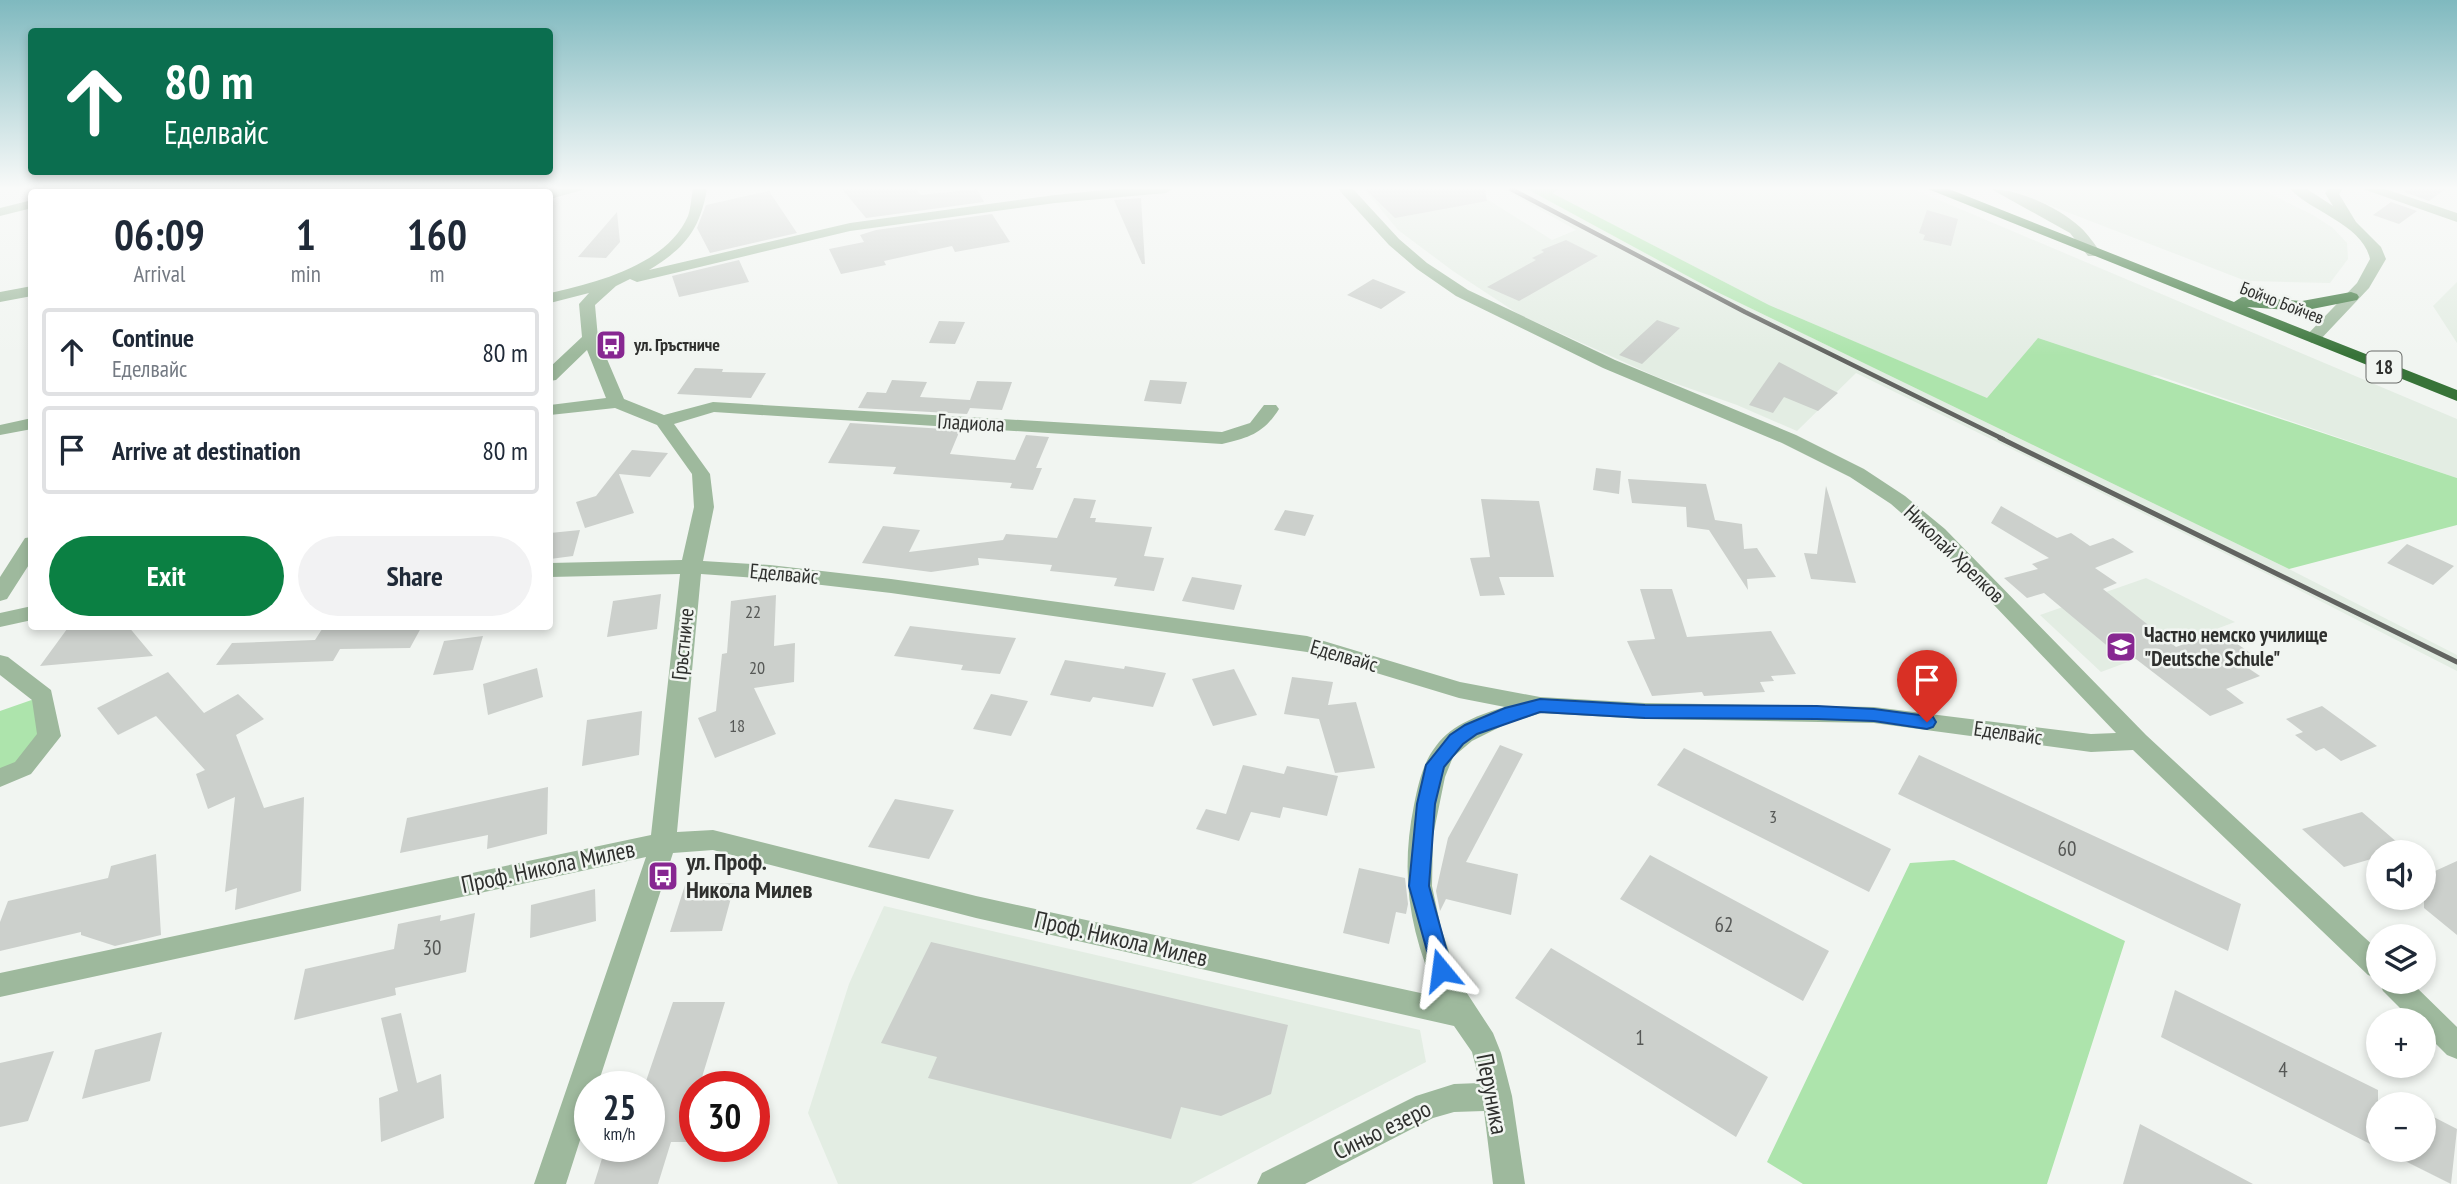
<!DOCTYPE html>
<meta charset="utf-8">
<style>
:root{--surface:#fff;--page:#f2f2f3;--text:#1f2937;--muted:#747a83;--line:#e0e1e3;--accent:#0b8043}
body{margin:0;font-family:"PT Sans Narrow",sans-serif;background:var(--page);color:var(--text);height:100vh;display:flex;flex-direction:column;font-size:26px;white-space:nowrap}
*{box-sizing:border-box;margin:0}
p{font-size:23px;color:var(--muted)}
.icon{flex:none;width:38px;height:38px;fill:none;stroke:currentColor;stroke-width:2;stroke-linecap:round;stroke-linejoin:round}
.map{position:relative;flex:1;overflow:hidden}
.details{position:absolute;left:28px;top:189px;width:525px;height:441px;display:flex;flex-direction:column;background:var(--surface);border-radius:7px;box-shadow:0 4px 10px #0003}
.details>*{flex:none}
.top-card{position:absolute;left:28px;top:28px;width:525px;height:147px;border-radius:7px;box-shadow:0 4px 10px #0003;background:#0b6e4f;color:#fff;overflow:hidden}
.controls{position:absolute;left:2366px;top:840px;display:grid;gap:14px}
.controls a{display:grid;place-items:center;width:70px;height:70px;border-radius:50%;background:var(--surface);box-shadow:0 4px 10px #0003;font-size:35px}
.speed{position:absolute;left:574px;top:1071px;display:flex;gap:14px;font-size:35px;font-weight:700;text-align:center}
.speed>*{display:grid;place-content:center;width:91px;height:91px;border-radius:50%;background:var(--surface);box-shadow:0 4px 10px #0003;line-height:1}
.speed small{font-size:18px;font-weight:400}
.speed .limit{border:10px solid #d22;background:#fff;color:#111}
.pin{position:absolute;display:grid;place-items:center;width:60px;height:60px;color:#fff;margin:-72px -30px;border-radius:50% 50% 50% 0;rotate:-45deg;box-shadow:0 0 7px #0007}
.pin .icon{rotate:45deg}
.me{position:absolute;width:77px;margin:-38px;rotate:344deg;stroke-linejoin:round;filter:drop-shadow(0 0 5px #0008)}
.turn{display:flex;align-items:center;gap:24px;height:147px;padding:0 21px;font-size:32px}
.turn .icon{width:91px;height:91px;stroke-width:2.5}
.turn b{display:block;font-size:49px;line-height:60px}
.eta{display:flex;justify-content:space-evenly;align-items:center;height:119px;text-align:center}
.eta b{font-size:42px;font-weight:600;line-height:49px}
.action{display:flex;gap:14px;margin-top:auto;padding:14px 21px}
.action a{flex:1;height:80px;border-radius:42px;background:var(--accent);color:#fff;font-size:28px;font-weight:600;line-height:80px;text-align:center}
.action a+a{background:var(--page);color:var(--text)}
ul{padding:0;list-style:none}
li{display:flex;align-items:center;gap:21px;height:88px;margin:0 14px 10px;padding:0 7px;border:4px solid var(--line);border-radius:7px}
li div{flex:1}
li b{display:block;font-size:26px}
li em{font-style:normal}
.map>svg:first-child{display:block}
.built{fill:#e3ede3}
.green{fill:#ade4ac}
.building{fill:#ccd0cc}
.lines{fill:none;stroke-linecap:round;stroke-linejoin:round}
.minor{fill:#9eb99d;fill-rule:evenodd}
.highway{fill:#377338;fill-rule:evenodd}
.rail-far1{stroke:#626461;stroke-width:4.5}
.rail{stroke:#626461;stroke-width:5}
.route{fill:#1a73e8;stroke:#114b97;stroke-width:2}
.labels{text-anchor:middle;stroke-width:5;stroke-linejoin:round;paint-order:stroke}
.far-street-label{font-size:18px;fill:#2f302e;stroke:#f1f5f1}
.far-poi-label{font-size:18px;font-weight:bold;fill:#2f302e;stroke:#f1f5f1;text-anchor:start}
.number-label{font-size:18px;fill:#565856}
.shield{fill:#f1f5f1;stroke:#696b68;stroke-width:2}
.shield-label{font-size:19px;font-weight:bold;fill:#2f302e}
.street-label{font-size:21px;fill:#2f302e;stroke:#f1f5f1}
.poi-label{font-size:21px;font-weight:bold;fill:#2f302e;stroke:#f1f5f1;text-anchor:start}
.near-number-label{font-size:21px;fill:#565856}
.near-poi-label{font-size:24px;font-weight:bold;fill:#2f302e;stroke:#f1f5f1;text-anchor:start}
.near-street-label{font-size:24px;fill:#2f302e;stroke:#f1f5f1}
</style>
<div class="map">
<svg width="2457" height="1184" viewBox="0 0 2457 1184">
<rect width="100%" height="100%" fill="#f1f5f1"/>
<path class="built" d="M 1364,189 L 1471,189 L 1552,240 L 1576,230 L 1503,189 L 1527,189 L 1715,291 L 2289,569 L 2457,655 L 2457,671 L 2277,579 L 1856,373 L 1797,431 L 1737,405 L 1657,377 L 1520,315 L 1453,271 L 1398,230 Z
M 1559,189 L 1913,189 L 2457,419 L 2457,478 L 2156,375 L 1988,399 L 1769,305 L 1551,193 Z
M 2007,189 L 2260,189 L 2313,215 L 2333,228 L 2347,243 L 2348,259 L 2330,283 L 2246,281 Z
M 2457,282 L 2457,343 L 2433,306 Z
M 2146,578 L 2235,622 L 2101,672 L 2040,615 Z
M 884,906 L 1420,1030 L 1426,1062 L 1191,1184 L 838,1184 L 808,1113 L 849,984 Z"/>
<path class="green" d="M 1527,189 L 1559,189 L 1552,193 L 1769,305 L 1987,398 L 2038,338 L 2457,478 L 2457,525 L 2289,569 L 1715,291 Z
M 43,696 L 49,736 L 0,778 L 0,711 Z
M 1954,860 L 2125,941 L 2047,1184 L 1803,1184 L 1767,1162 L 1910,863 Z"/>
<path class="building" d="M 842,189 L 916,189 L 921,195 L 977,189 L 984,202 L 866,218 Z
M 1365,189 L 1485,189 L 1487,201 L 1395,218 Z
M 2408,189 L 2445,189 L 2429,201 L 2404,192 Z
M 769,191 L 797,233 L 710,253 L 697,228 L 706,205 Z
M 1141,198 L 1145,264 L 1142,264 L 1114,200 Z
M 2391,202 L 2417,211 L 2399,224 L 2373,215 Z
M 1927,210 L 1958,219 L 1951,246 L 1923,240 L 1925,235 L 1919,233 Z
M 617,212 L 620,242 L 606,258 L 578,257 Z
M 992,214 L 1010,242 L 955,252 L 952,246 L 884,261 L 886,265 L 841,274 L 829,249 L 864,242 L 860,235 L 876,230 Z
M 1566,240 L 1598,256 L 1519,301 L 1487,287 L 1536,260 L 1532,258 L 1544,252 L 1541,250 Z
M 739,260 L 749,282 L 679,297 L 672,276 Z
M 1373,279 L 1406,292 L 1381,309 L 1347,295 Z
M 1657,320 L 1680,328 L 1642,364 L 1619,355 Z
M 939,321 L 965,322 L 955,344 L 929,343 Z
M 1779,362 L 1838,393 L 1818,411 L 1784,397 L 1773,413 L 1749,405 Z
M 695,368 L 723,369 L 722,372 L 766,373 L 751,398 L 677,394 Z
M 892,380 L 927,382 L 920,397 L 970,400 L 977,381 L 1012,382 L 1002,410 L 970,408 L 967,414 L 858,408 L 867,392 L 886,393 Z
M 1150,380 L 1187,382 L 1181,404 L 1144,401 Z
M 850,423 L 960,430 L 950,454 L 1015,460 L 1026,435 L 1049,437 L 1036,468 L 1042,468 L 1033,490 L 1010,488 L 1012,483 L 893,474 L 896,467 L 828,463 Z
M 632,450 L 668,453 L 650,477 L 619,474 L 634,513 L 585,528 L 576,502 L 596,496 Z
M 1596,468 L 1621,471 L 1619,494 L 1593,490 Z
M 1628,479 L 1706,484 L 1715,520 L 1742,524 L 1744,549 L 1757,548 L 1776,577 L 1747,579 L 1748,590 L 1709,530 L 1687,527 L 1686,507 L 1632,503 Z
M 1826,486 L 1856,583 L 1811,579 L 1804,553 L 1817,554 Z
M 1074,498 L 1096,500 L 1090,518 L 1096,518 L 1095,522 L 1152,527 L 1144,556 L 1164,558 L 1154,591 L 1114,586 L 1117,578 L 1050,571 L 1052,565 L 978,558 L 979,565 L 931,572 L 862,563 L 883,526 L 920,530 L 909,552 L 1003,540 L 1006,534 L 1057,538 Z
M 1481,499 L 1539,501 L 1554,577 L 1499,577 L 1505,595 L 1480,596 L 1470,558 L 1490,557 Z
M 2001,506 L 2057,538 L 2071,533 L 2090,546 L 2113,538 L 2134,552 L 2095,568 L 2117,583 L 2103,589 L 2176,647 L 2219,631 L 2263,662 L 2248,668 L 2260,676 L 2226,689 L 2244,703 L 2210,716 L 2132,656 L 2123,659 L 2044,593 L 2027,598 L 2004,578 L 2038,569 L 2032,564 L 2049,558 L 1991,523 Z
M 1285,510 L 1314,515 L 1305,536 L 1274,530 Z
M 580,530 L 573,556 L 550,559 L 550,533 Z
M 2407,544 L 2454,566 L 2433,585 L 2387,563 Z
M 1192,577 L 1242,585 L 1234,610 L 1182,601 Z
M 1640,589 L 1672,589 L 1687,637 L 1771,631 L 1796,674 L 1771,676 L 1774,681 L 1760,682 L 1765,692 L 1704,696 L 1702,692 L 1652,696 L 1627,641 L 1655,639 Z
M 661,594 L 657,629 L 607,637 L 613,601 Z
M 776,595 L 774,646 L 795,643 L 794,682 L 754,688 L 776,734 L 715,758 L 698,718 L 716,711 L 722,654 L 727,653 L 731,601 Z
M 91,626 L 128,626 L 153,656 L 40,666 L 67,629 Z
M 324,626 L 422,626 L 410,648 L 340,649 L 333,661 L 216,665 L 232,643 L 315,640 Z
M 910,626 L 978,634 L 1016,638 L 1000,674 L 961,670 L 963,665 L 894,656 Z
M 483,636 L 473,670 L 433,675 L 444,641 Z
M 1065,660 L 1124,669 L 1125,666 L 1166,673 L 1153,707 L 1093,697 L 1090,702 L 1050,695 Z
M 537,668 L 543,697 L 488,715 L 483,684 Z
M 1234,669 L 1257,715 L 1213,726 L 1192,679 Z
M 168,672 L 204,713 L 238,694 L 264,719 L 236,735 L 264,808 L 304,797 L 301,891 L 235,910 L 237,888 L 225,892 L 235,797 L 208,809 L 196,774 L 205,770 L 156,716 L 118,735 L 97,708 Z
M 1292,677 L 1333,682 L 1328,705 L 1356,702 L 1375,768 L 1335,773 L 1319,719 L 1284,714 Z
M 991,694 L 1028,701 L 1011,736 L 973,729 Z
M 2322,706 L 2377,746 L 2341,761 L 2324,748 L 2316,751 L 2295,735 L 2303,732 L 2286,719 Z
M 642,711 L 639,755 L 582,766 L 587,720 Z
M 1500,745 L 1523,754 L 1466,862 L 1518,874 L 1511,915 L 1446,899 L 1440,911 L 1436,891 L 1448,838 Z
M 1684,748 L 1891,849 L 1869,892 L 1657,785 Z
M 1919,755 L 2241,904 L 2228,951 L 1898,794 Z
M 1243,765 L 1284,774 L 1287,766 L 1338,776 L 1327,816 L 1283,807 L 1280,818 L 1251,812 L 1239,841 L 1196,829 L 1206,809 L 1226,814 Z
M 548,787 L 547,834 L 487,849 L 488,835 L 400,853 L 407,818 Z
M 895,799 L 954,810 L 929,859 L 868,847 Z
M 2362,812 L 2406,850 L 2378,852 L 2378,857 L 2344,867 L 2302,829 Z
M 156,854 L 161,935 L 115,946 L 81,935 L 81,932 L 0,951 L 0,922 L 8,901 L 108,878 L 111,866 Z
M 1650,855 L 1829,951 L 1803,1001 L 1620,899 Z
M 2457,861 L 2457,935 L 2424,908 L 2424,876 Z
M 1359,868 L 1405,878 L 1408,904 L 1406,914 L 1396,912 L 1389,944 L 1343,933 Z
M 735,883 L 722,931 L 670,932 L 685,885 Z
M 595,889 L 596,921 L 530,938 L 531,905 Z
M 475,913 L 466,972 L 395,988 L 396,995 L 294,1020 L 305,969 L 394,949 L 398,924 L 441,915 L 440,921 Z
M 931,942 L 1288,1025 L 1271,1094 L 1221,1116 L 1181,1107 L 1171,1139 L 928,1078 L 937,1057 L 881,1043 Z
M 1551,948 L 1768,1077 L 1736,1137 L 1515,998 Z
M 2175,990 L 2378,1090 L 2378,1148 L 2161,1037 Z
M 673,1002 L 725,1002 L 699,1087 L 695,1087 L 695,1142 L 671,1142 L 658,1184 L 594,1184 L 604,1152 L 649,1151 L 649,1087 L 644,1087 Z
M 401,1013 L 417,1083 L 441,1074 L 444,1118 L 381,1142 L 379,1098 L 398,1091 L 381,1018 Z
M 162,1032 L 150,1081 L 82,1099 L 95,1050 Z
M 54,1051 L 28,1121 L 0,1127 L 0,1063 Z
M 2424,1112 L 2457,1129 L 2451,1184 L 2383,1150 L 2424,1150 Z
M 2140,1124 L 2253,1184 L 2123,1184 Z"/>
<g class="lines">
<path class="minor" d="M 70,189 L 94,189 L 90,192 L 68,192 Z
M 477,189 L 491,189 L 491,192 L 477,192 Z
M 556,189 L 586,189 L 550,199 L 550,192 L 545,192 Z
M 693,189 L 707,189 C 700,230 684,249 649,270 L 850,223 L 1055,195 L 1114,189 L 1173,189 L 1166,193 L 1055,203 L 850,231 L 637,282 L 630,279 L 616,286 L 595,305 L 598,338 L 624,399 L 664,415 L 713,402 L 1222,432 L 1250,423 L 1264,405 L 1276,405 L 1279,409 C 1264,433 1249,438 1222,444 L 714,412 L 674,424 L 710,474 L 714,507 L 703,561 L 770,565 L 891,579 L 1307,636 L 1460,682 L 1540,697 L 1645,703 L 1874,707 L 2091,734 L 2116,733 L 1931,539 L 1891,504 L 1850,477 L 1782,443 L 1603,368 L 1456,296 L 1417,269 L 1389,245 L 1338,189 L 1353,189 L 1399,239 L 1427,263 L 1468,290 L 1615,360 L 1796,435 L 1864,469 L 1905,496 L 1945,529 L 2146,735 L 2378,950 L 2378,979 L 2368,975 L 2133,750 L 2091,752 L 1874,723 L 1645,719 L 1541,713 L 1506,724 L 1472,741 L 1453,757 L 1445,777 L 1433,836 L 1432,886 L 1441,928 L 1459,981 L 1493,1033 L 1501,1053 L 1512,1096 L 1525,1184 L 1493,1184 L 1484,1111 L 1454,1112 L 1433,1118 L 1305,1184 L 1257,1184 L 1262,1173 L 1416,1096 L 1454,1084 L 1480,1083 L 1472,1052 L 1454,1026 L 976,918 L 713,850 L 673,853 L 597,1087 L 590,1087 L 590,1109 L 566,1184 L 534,1184 L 646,857 L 0,997 L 0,973 L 651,835 L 680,574 L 550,577 L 550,563 L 682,560 L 694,507 L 692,474 L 657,425 L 615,408 L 550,415 L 550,405 L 606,398 L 587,350 L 556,380 L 550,381 L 550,367 L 582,337 L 579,304 L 589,293 L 550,303 L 550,293 C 595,283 667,265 688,216 C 691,208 691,198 693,189 ZM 701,574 L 770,579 L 891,593 L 1307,652 L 1459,698 L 1505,707 C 1481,714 1452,724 1436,746 C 1423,762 1418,785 1414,805 C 1400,874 1409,933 1439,997 L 976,896 L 713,830 L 677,832 Z
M 1991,189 C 2019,189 2059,208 2080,227 C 2088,234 2095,245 2101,253 L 2098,256 L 2088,256 L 2070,233 Z
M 2290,189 L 2307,189 L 2333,206 L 2325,193 L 2328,189 L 2343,189 L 2339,194 L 2356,222 L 2381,247 L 2386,259 L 2369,288 L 2318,342 L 2312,343 L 2304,338 L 2357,283 L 2370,259 C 2363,225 2312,212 2290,189 Z
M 2363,189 L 2385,189 L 2457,213 L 2457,222 Z
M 32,200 L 32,208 L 0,216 L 0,208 Z
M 32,286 L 32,296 L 0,302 L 0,292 Z
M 32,418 L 32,429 L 0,435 L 0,425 Z
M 32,537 L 32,560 L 7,599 L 0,601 L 0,577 L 25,538 Z
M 32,606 L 32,620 L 0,627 L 0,613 Z
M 0,655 L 8,657 L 51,690 L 61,736 L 31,774 L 0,787 L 0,768 L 15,762 L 37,734 L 32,700 L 0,675 Z
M 2379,982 L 2411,982 L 2457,1027 L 2457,1059 L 2447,1055 L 2424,1032 L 2424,1020 L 2412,1020 L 2383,991 Z"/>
<path class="highway" d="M 1928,189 L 1949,189 L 2234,302 L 2242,297 L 2302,301 L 2351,292 L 2357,294 L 2359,297 L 2357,300 L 2302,311 L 2247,307 L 2457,390 L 2457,401 Z"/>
<path class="rail-far1" d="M 1511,189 L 1745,312 L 2003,439"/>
<path class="rail" d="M 2000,438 L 2457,662"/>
</g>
<linearGradient id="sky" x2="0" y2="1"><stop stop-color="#7fb9bf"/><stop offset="0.53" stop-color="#f9faf9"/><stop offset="1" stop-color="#f9faf9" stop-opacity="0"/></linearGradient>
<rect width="2457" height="355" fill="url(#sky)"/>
<path class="route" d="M 1540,699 L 1645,705 L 1817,706 L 1874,709 L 1927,716 L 1933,717 L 1936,722 L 1933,727 L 1927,729 L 1874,721 L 1817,719 L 1645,718 L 1540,712 L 1477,734 L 1463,744 L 1444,767 L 1435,804 L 1429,886 L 1452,970 L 1449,976 L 1441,979 L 1434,976 L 1409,886 L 1417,804 L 1426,765 L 1450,735 L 1465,725 L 1505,708 Z"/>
<defs>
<g id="bus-square" transform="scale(1.575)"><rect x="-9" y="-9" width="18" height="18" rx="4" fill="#872791" stroke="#f1f5f1"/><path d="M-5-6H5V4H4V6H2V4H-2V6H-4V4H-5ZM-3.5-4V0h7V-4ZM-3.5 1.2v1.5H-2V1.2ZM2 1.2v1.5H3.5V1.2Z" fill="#fff"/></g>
<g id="school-square" transform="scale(1.575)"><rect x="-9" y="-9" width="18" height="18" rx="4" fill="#872791" stroke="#f1f5f1"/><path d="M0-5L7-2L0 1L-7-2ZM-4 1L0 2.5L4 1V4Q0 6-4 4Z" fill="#fff"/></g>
</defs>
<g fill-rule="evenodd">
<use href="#bus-square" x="611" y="345"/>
<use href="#school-square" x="2121" y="647"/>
<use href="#bus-square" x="663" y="876"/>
</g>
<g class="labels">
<g class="far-street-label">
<text transform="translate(2282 303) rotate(21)" y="6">Бойчо Бойчев</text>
</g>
<g class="far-poi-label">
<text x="634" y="351">ул. Гръстниче</text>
</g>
<g class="number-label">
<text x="753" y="618">22</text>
<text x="757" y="674">20</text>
<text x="737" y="732">18</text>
<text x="1773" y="823">3</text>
</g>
<rect class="shield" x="2366.5" y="351.5" width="35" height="31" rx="5"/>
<g class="shield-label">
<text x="2384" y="374">18</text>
</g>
<g class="street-label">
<text transform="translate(971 423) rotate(3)" y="7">Гладиола</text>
<text transform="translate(1954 554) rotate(44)" y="7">Николай Хрелков</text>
<text transform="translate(784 574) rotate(5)" y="7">Еделвайс</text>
<text transform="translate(683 644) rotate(-84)" y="7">Гръстниче</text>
<text transform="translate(1344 656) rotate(16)" y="7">Еделвайс</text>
<text transform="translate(2008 733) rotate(8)" y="7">Еделвайс</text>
</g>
<g class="poi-label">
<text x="2144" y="642">Частно немско училище<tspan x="2144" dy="24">"Deutsche Schule"</tspan></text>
</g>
<g class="near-number-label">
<text x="2067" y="856">60</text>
<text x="1724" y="932">62</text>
<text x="432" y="955">30</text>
<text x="1640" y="1045">1</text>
<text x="2283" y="1077">4</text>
</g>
<g class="near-poi-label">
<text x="686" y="870">ул. Проф.<tspan x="686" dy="28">Никола Милев</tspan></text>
</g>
<g class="near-street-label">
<text transform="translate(548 867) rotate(-12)" y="8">Проф. Никола Милев</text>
<text transform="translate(1121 939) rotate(13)" y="8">Проф. Никола Милев</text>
<text transform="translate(1492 1094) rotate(79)" y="8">Перуника</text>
<text transform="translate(1382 1130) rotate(-26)" y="8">Синьо езеро</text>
</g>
</g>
</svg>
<div class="controls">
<a><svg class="icon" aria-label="sound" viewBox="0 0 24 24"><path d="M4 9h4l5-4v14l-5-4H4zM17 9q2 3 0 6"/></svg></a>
<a><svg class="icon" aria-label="layers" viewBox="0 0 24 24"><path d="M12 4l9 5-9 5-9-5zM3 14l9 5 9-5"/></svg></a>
<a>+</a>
<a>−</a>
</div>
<div class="speed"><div>25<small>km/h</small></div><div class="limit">30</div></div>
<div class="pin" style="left:1927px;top:722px;background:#d93025"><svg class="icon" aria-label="arrive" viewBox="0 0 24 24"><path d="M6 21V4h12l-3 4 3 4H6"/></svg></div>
<svg class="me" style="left:1441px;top:970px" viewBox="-20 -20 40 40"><path d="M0-17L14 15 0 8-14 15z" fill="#1a73e8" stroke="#fff" stroke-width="4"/></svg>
<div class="top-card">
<div class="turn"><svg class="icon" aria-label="ahead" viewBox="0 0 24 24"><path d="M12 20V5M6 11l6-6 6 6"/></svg><div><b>80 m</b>Еделвайс</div></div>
</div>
<section class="details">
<div class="eta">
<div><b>06:09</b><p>Arrival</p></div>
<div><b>1</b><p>min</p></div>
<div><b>160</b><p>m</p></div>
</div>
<ul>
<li><svg class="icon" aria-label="ahead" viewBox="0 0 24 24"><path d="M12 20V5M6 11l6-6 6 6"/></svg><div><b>Continue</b><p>Еделвайс</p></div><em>80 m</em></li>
<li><svg class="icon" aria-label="arrive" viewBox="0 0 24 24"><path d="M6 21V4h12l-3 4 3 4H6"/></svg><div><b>Arrive at destination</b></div><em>80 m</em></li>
</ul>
<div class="action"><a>Exit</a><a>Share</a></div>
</section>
</div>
